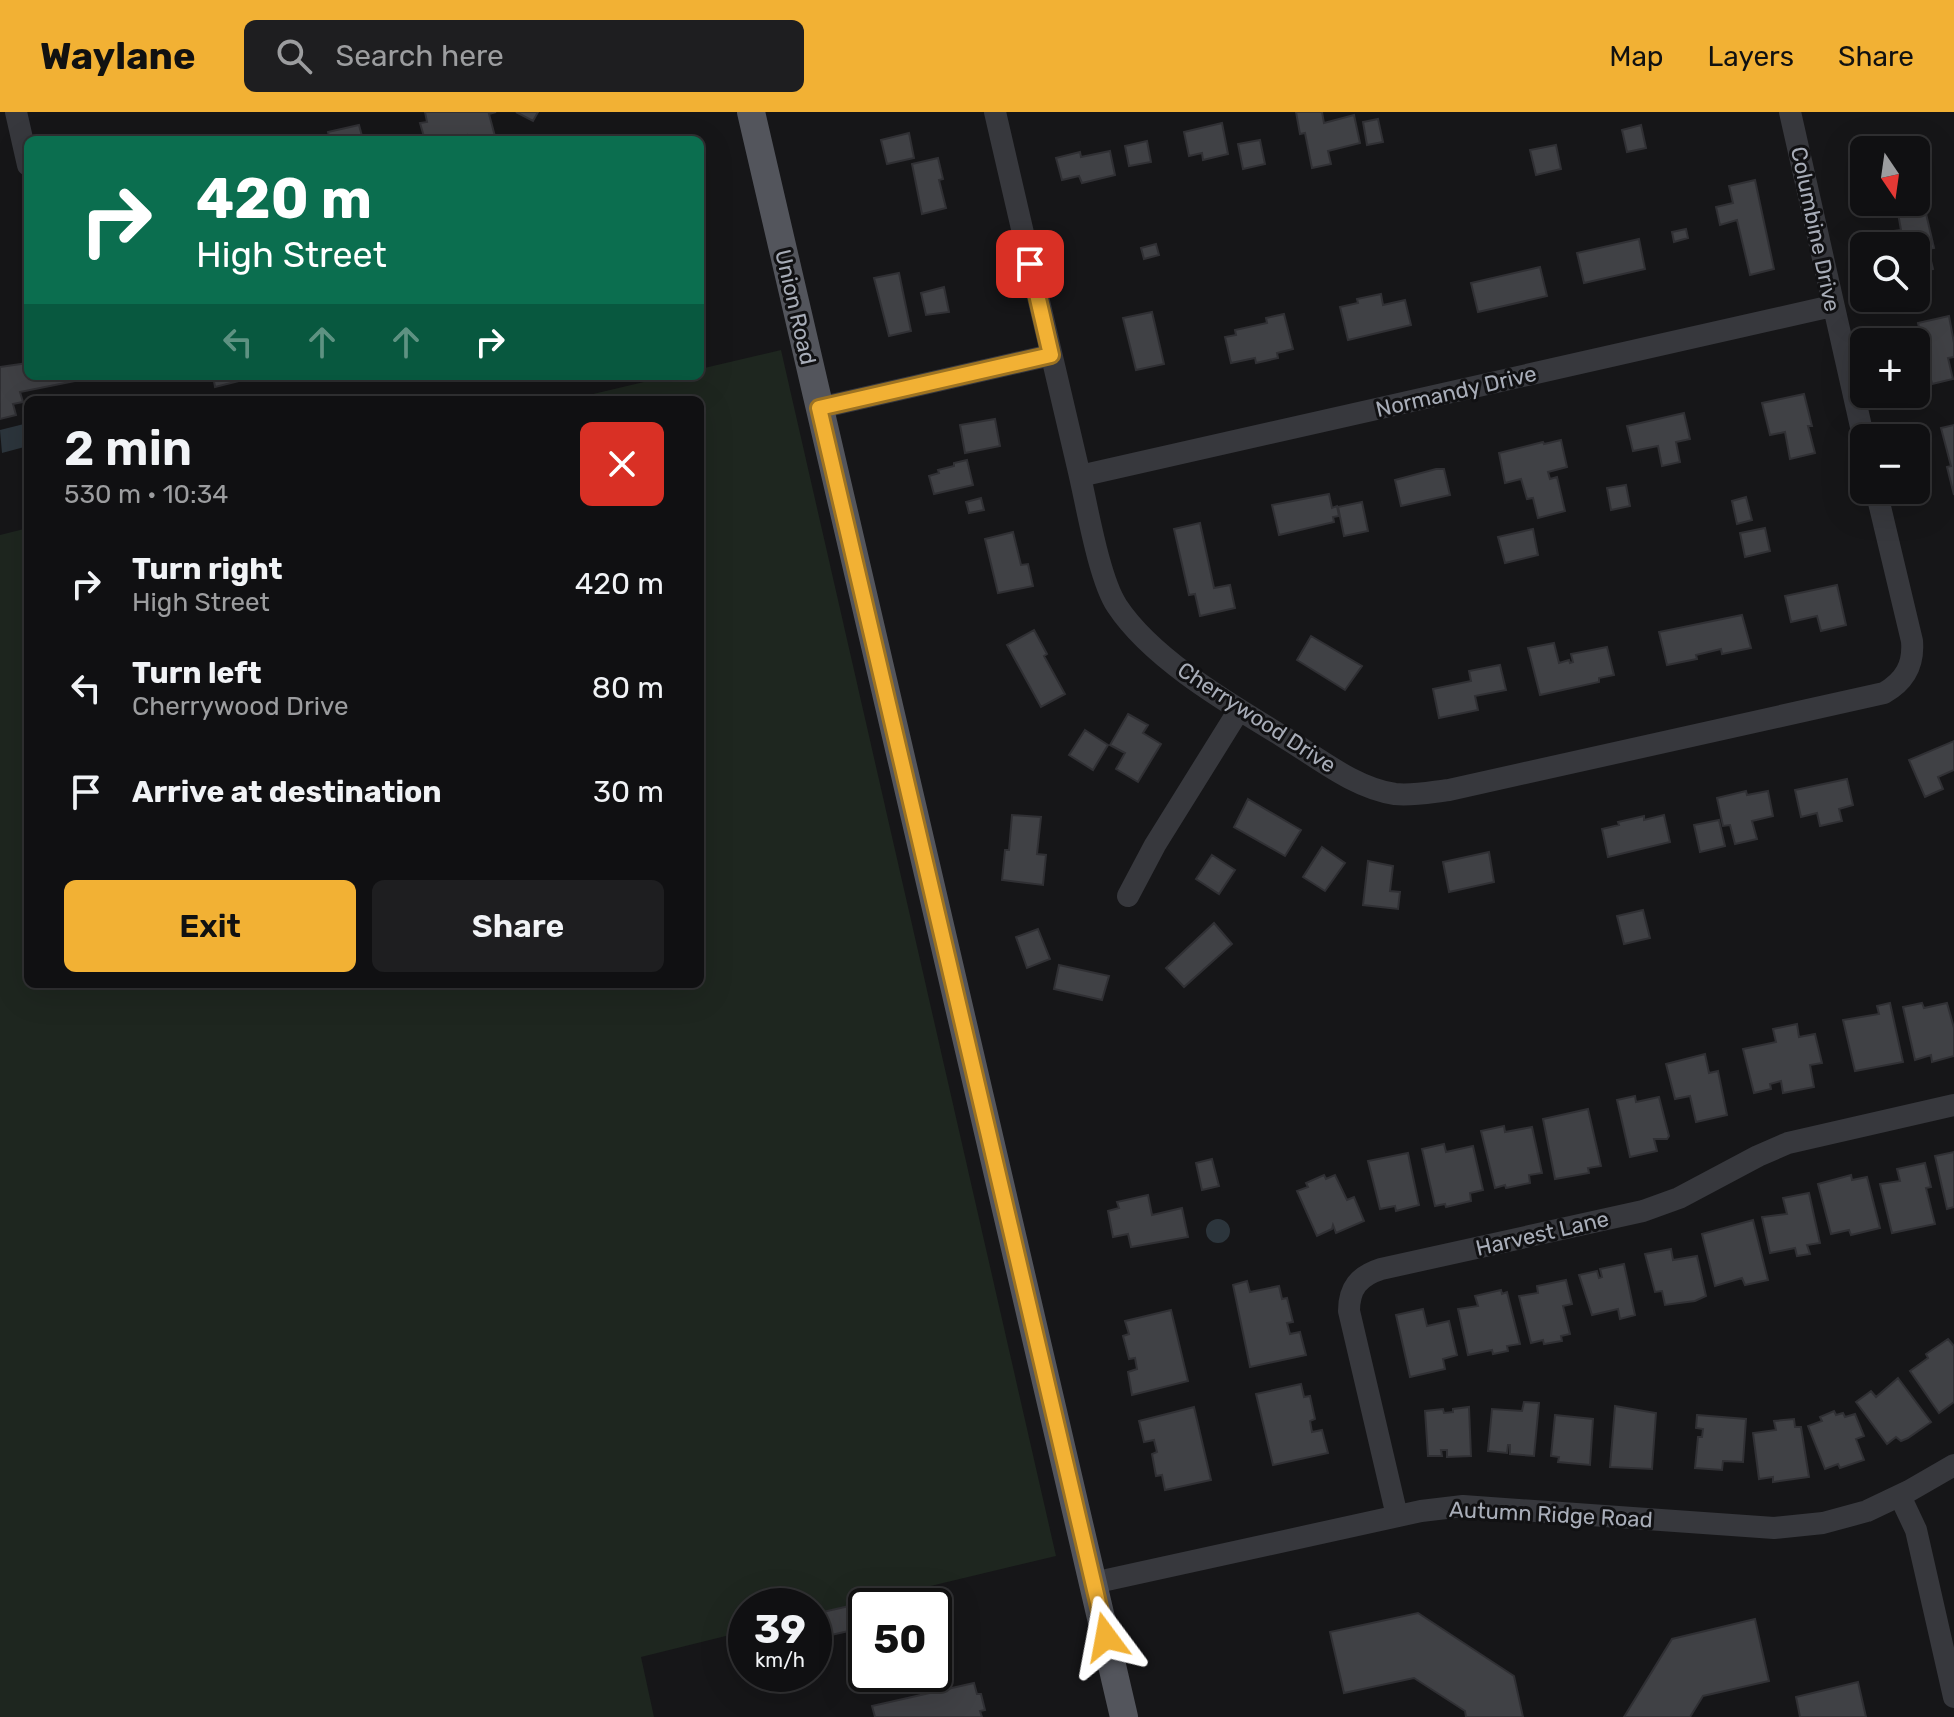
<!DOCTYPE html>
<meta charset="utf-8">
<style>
:root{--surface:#101012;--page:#1e1e20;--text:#f1f3f6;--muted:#9c9d9f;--line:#303032;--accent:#f2b134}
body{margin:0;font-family:Rubik,sans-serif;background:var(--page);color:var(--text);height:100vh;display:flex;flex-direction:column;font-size:30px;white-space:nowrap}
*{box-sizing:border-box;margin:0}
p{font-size:26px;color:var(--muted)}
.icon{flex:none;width:44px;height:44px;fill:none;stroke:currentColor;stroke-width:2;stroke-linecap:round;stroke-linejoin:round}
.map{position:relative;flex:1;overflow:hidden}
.side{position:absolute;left:24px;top:284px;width:680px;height:592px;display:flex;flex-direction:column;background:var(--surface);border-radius:12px;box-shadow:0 8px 32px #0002,0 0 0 2px var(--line)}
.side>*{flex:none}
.guide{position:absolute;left:24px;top:24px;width:680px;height:244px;border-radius:12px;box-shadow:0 8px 32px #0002,0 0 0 2px var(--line);background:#0b6e4f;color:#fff;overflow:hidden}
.needle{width:52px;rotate:167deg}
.tools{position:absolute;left:1850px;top:24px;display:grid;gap:16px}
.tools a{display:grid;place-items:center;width:80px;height:80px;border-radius:12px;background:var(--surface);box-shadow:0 8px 32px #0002,0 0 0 2px var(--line);font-size:40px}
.speed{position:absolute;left:728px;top:1476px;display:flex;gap:16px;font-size:40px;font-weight:700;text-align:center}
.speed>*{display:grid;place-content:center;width:104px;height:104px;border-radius:50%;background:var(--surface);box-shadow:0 8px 32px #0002,0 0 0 2px var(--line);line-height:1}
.speed small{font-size:20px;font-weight:400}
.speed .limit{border:4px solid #111;border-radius:12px;background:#fff;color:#111}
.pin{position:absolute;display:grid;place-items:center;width:68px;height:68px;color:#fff;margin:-34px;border-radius:16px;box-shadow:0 4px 12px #0006}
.me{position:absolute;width:88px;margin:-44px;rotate:347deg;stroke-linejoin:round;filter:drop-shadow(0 0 6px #0008)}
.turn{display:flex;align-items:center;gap:28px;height:168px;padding:0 40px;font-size:36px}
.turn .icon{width:104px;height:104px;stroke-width:2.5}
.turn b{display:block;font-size:56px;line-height:68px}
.lanes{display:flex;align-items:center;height:76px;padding:0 40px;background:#0003;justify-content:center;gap:40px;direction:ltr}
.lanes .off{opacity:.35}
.round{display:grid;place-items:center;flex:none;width:84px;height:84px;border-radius:12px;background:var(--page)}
.headline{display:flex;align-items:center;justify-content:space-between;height:136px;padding:0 40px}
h1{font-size:48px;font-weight:600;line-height:60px}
.primary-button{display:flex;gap:16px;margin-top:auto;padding:16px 40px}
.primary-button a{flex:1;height:92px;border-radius:12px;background:var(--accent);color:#111;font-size:32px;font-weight:600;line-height:92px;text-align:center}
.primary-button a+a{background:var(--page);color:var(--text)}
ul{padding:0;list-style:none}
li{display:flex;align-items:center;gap:24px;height:104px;padding:0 40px}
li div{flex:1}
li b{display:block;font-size:30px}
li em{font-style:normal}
header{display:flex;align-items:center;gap:48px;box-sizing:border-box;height:112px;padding:0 40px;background:var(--accent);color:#111}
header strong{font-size:38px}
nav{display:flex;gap:44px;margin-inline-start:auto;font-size:28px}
.search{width:560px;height:72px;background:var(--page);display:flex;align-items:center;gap:20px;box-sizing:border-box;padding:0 28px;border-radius:12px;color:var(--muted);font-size:30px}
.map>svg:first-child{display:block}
.green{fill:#1e261f}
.water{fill:#2c353c}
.building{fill:#404145;stroke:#303034;stroke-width:2}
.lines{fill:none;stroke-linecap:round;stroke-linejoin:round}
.minor{stroke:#37383d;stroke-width:22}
.major{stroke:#53555c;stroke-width:28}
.route-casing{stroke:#9d7322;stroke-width:20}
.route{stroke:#f2b134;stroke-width:14}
.labels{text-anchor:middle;stroke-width:6;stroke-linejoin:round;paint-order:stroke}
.street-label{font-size:22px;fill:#a8adb8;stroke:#111113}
</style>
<header>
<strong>Waylane</strong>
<div class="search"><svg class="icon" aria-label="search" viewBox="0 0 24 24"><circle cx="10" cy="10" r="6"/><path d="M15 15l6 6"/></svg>Search here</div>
<nav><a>Map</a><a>Layers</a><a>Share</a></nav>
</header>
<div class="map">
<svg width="1954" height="1605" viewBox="0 0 1954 1605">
<rect width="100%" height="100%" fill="#161618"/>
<path class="green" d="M 781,238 L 1056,1444 L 814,1502 L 814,1494 L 746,1494 L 746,1519 L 641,1545 L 654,1605 L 0,1605 L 0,423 L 28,416 L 28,872 L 700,872 L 700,288 L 568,288 L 669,264 L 700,264 L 700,257 Z"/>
<path class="water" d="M 28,311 L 28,334 L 2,341 L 0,318 Z
M1206 1119a12 12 0 1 1 24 0a12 12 0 1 1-24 0Z"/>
<path class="building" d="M 425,0 L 496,0 L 489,2 L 496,28 L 468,28 L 467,23 L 462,24 L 463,28 L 425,28 L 420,11 L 427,10 Z
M 516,0 L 538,0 L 533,9 Z
M 1296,0 L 1322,0 L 1324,11 L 1354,3 L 1360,31 L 1328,39 L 1331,52 L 1312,56 L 1305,21 L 1300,22 Z
M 1378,7 L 1383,30 L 1367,33 L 1363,10 Z
M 1222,11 L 1228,42 L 1203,48 L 1202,41 L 1189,44 L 1184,20 Z
M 359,13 L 363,28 L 330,28 L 328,20 Z
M 1641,13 L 1646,36 L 1627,40 L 1622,18 Z
M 909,21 L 914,46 L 887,52 L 881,28 Z
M 1260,28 L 1265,52 L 1243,57 L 1238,32 Z
M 1147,29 L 1151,50 L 1129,54 L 1125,34 Z
M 1556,33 L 1561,57 L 1536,63 L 1530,38 Z
M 1110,39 L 1115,63 L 1082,71 L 1079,64 L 1062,68 L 1056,46 L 1080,40 L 1081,45 Z
M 938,46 L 943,67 L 939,68 L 946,96 L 922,102 L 912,52 Z
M 1755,68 L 1774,157 L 1750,163 L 1737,108 L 1720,113 L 1716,95 L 1733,91 L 1729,74 Z
M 1921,80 L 1934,136 L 1928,137 L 1933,157 L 1916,161 L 1916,134 L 1896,134 L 1893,119 L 1901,118 L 1896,90 L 1916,90 L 1916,81 Z
M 1686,117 L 1688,126 L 1674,130 L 1672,120 Z
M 1639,127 L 1645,157 L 1584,171 L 1577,141 Z
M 1156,132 L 1159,143 L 1144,147 L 1141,136 Z
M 1540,155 L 1547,184 L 1478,200 L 1471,171 Z
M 899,161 L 911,219 L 889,224 L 874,166 Z
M 944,175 L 949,200 L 926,203 L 921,181 Z
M 1381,182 L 1383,193 L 1405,188 L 1411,213 L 1348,228 L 1340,195 L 1358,191 L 1357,187 Z
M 1152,200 L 1164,252 L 1136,258 L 1123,206 Z
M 1284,202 L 1293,237 L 1277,241 L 1278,246 L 1256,251 L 1255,246 L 1231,251 L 1225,225 L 1236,223 L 1235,218 L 1267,211 L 1266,206 Z
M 1949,204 L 1954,231 L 1954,245 L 1948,246 L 1953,267 L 1932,272 L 1918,211 Z
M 28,251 L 28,264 L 73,264 L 75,269 L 20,280 L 23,290 L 13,292 L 16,303 L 0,307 L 0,255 Z
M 213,264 L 251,264 L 251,266 L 215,275 Z
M 1804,282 L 1812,314 L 1808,314 L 1815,341 L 1790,347 L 1785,320 L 1770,323 L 1762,291 Z
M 1684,301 L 1690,327 L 1676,330 L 1680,350 L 1662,354 L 1658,334 L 1633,339 L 1627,314 Z
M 995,307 L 1000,334 L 965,341 L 960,313 Z
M 1954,313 L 1954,383 L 1947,355 L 1951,354 L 1941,316 Z
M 1561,328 L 1567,355 L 1548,360 L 1550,367 L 1557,365 L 1565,399 L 1538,406 L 1533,386 L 1527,387 L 1521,367 L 1505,371 L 1499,341 L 1543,330 L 1544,332 Z
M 967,348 L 973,373 L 934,382 L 929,364 L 939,361 L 938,358 L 954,354 L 954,351 Z
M 1436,357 L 1444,357 L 1450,383 L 1401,394 L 1395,368 Z
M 1626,373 L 1630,394 L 1611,398 L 1607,376 Z
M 1329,382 L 1332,396 L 1337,394 L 1339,404 L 1333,405 L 1334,410 L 1279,423 L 1272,393 Z
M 1746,385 L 1752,408 L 1737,412 L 1732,389 Z
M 981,386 L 984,398 L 969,401 L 966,390 Z
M 1362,390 L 1368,419 L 1344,424 L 1338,395 Z
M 1200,411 L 1214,476 L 1230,473 L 1235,496 L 1200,504 L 1195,482 L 1189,483 L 1174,417 Z
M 1765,416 L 1770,439 L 1745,445 L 1740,421 Z
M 1533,417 L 1538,443 L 1505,451 L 1498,425 Z
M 1013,420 L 1021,453 L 1028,452 L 1033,474 L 998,481 L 985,427 Z
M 1837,473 L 1846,513 L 1821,519 L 1817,504 L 1791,510 L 1785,484 Z
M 1742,503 L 1751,536 L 1722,542 L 1721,537 L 1696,543 L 1697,547 L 1667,553 L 1659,520 Z
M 1034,518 L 1047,542 L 1044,544 L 1065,582 L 1041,595 L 1007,533 Z
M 1311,524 L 1362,554 L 1345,578 L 1297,548 Z
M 1554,531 L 1559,551 L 1569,548 L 1570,551 L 1573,550 L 1571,542 L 1607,535 L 1614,563 L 1599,566 L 1599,570 L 1540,583 L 1528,536 Z
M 1500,553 L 1506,578 L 1475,584 L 1478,598 L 1439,606 L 1433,577 L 1471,569 L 1469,559 Z
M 1128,602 L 1148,613 L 1143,621 L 1161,632 L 1138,670 L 1116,657 L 1125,641 L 1110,633 Z
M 1085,618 L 1108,633 L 1093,658 L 1069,643 Z
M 1954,629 L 1954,658 L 1938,665 L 1943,677 L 1925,685 L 1909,648 Z
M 1847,667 L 1853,693 L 1839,697 L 1842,709 L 1820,714 L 1817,701 L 1801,705 L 1795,678 Z
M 1746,679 L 1747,683 L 1768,679 L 1773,704 L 1752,709 L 1757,727 L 1735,732 L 1730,713 L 1723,714 L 1717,686 Z
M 1248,687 L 1301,718 L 1285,744 L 1234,715 Z
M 1012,703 L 1041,705 L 1037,742 L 1046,743 L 1043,773 L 1002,768 L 1005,738 L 1009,738 Z
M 1664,703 L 1670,730 L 1608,745 L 1602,717 L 1619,713 L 1618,710 L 1644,704 L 1644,708 Z
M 1719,708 L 1725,734 L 1700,740 L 1694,713 Z
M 1322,735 L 1345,751 L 1325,779 L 1303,765 Z
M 1489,740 L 1494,770 L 1449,780 L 1443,750 Z
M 1212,743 L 1235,758 L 1219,782 L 1196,767 Z
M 1368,749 L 1393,754 L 1390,779 L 1400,780 L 1398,797 L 1363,793 Z
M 1643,798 L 1650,826 L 1624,832 L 1617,804 Z
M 1214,811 L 1232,832 L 1184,875 L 1166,856 Z
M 1038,817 L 1050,847 L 1027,856 L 1016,825 Z
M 1059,853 L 1109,864 L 1102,888 L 1054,877 Z
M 1890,891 L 1903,950 L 1855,959 L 1843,908 L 1879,902 L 1877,894 Z
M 1922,891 L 1924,896 L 1947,891 L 1954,916 L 1954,944 L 1932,950 L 1931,943 L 1915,948 L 1903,895 Z
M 1797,912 L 1799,925 L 1815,922 L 1822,951 L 1810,953 L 1814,975 L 1783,981 L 1781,969 L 1770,972 L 1771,977 L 1754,981 L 1743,937 L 1776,930 L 1773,917 Z
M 1705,942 L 1709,961 L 1718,959 L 1727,1003 L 1696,1010 L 1690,984 L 1675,987 L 1666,952 Z
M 1635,984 L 1636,990 L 1659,985 L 1669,1024 L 1667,1027 L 1654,1027 L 1657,1039 L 1630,1045 L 1617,988 Z
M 1588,997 L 1601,1054 L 1588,1056 L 1589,1061 L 1555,1067 L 1543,1007 Z
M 1504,1014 L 1505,1020 L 1532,1015 L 1542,1061 L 1529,1063 L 1530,1071 L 1506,1076 L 1505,1073 L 1495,1076 L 1481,1019 Z
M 1444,1032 L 1446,1040 L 1473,1034 L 1483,1078 L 1470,1081 L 1471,1089 L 1446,1095 L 1445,1092 L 1435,1094 L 1422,1037 Z
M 1954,1040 L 1954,1095 L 1947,1097 L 1935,1044 Z
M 1408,1041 L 1419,1093 L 1396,1099 L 1395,1094 L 1380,1097 L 1368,1049 Z
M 1212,1047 L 1219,1074 L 1202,1078 L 1196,1051 Z
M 1925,1051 L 1931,1075 L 1926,1076 L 1935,1112 L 1892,1121 L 1880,1072 L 1900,1069 L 1897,1057 Z
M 1324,1063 L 1326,1067 L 1335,1063 L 1347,1088 L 1354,1085 L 1364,1109 L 1336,1121 L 1333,1113 L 1332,1117 L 1317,1124 L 1297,1079 L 1308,1075 L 1306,1071 Z
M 1851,1063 L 1852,1068 L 1867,1065 L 1880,1116 L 1851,1123 L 1849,1118 L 1831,1122 L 1818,1072 Z
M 1809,1081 L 1820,1131 L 1807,1133 L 1810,1142 L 1797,1144 L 1795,1136 L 1770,1141 L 1762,1105 L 1787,1102 L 1783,1086 Z
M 1148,1083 L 1152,1103 L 1182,1096 L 1188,1125 L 1131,1135 L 1128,1122 L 1113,1125 L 1108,1099 L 1119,1096 L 1117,1090 Z
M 1753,1108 L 1768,1168 L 1745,1173 L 1742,1166 L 1715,1174 L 1702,1122 Z
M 1671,1137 L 1673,1148 L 1697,1144 L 1706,1184 L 1695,1189 L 1665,1193 L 1662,1179 L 1655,1180 L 1645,1142 Z
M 1624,1152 L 1635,1203 L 1620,1207 L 1618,1197 L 1592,1203 L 1579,1163 L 1597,1159 L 1599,1166 L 1602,1165 L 1600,1157 Z
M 1566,1168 L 1572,1192 L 1563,1194 L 1570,1222 L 1561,1224 L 1562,1229 L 1544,1232 L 1543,1228 L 1531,1231 L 1519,1184 L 1538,1181 L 1537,1174 Z
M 1247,1169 L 1250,1180 L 1279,1174 L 1282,1187 L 1287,1186 L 1293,1210 L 1287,1211 L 1290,1222 L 1300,1220 L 1306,1243 L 1250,1255 L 1233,1173 Z
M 1501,1178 L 1502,1182 L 1507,1180 L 1520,1232 L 1507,1234 L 1508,1239 L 1493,1242 L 1492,1238 L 1468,1243 L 1458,1197 L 1478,1194 L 1475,1184 Z
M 1423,1197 L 1427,1214 L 1449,1209 L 1457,1243 L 1443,1247 L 1445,1257 L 1410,1265 L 1396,1203 Z
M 1171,1198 L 1188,1269 L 1132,1283 L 1128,1260 L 1137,1257 L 1135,1246 L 1129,1247 L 1123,1224 L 1129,1222 L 1125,1209 Z
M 1948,1227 L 1954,1234 L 1954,1290 L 1939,1301 L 1910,1259 L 1928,1246 L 1926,1242 Z
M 1898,1266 L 1931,1310 L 1908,1326 L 1901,1329 L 1896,1325 L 1887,1332 L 1856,1290 L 1871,1279 L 1876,1285 Z
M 1301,1272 L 1304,1285 L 1310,1284 L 1315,1307 L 1310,1309 L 1312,1320 L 1322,1318 L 1328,1341 L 1273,1353 L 1256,1282 Z
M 1524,1290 L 1539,1291 L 1534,1344 L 1510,1342 L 1510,1333 L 1508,1333 L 1507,1341 L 1488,1339 L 1492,1297 L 1522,1299 Z
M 1615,1294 L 1656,1301 L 1652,1357 L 1610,1355 Z
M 1194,1295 L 1211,1368 L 1165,1378 L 1162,1363 L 1156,1364 L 1152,1342 L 1157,1340 L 1154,1328 L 1144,1330 L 1139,1309 Z
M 1469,1295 L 1471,1344 L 1447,1345 L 1447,1338 L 1441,1338 L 1442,1344 L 1428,1344 L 1425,1299 L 1443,1297 L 1444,1301 L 1453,1300 L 1453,1297 Z
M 1834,1299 L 1836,1303 L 1843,1301 L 1845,1305 L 1855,1302 L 1864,1324 L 1856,1327 L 1864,1348 L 1840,1356 L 1838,1352 L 1825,1357 L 1808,1314 L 1822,1309 L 1820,1305 Z
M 1555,1303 L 1593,1307 L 1590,1353 L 1558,1350 L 1559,1345 L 1551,1344 Z
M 1697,1303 L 1746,1307 L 1743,1350 L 1723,1349 L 1722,1358 L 1695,1356 L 1698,1325 L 1702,1325 L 1703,1317 L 1696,1316 Z
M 1794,1307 L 1795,1315 L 1801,1315 L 1809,1365 L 1773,1370 L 1773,1365 L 1759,1367 L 1753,1321 L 1776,1318 L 1774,1309 Z
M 915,1479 L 918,1494 L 866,1494 L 866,1515 L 814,1527 L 814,1502 Z
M 1418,1501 L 1514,1564 L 1523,1605 L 1466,1605 L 1465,1599 L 1414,1566 L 1344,1581 L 1330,1520 Z
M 1755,1507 L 1769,1569 L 1703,1584 L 1690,1605 L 1624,1605 L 1672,1527 Z
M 746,1518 L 746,1543 L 741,1544 L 735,1520 Z
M 1858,1570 L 1866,1605 L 1800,1605 L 1796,1585 Z
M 974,1571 L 977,1582 L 981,1582 L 985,1598 L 980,1599 L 982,1605 L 875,1605 L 872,1594 Z"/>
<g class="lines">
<path class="minor" d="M 16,0 L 28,53
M 995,0 C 1023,120 1050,240 1079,360 C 1087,394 1099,467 1117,494 C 1152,547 1228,591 1282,624 C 1317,645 1354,676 1395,682 C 1413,684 1431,680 1449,678 L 1884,581 C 1905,569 1914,553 1912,529 L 1876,378
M 1790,0 L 1864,328
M 819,296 L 1051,243
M 1080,364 L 1832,194
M 1128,784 L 1155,733 L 1239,598
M 1900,1384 L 1916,1418 L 1954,1585
M 1397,1404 L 1349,1199 C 1349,1176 1359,1164 1381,1157 L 1643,1099 L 1679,1086 L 1758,1044 L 1788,1031 L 1954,993
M 1093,1471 L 1421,1399 L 1463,1394 L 1774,1416 L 1823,1411 L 1867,1399 L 1909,1379 L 1954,1353"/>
<path class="major" d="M 751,0 L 1124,1605"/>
</g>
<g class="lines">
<g class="route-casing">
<path id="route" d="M 1030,152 L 1051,243 L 819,296 L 1106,1525"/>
</g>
<use href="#route" class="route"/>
</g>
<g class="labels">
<g class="street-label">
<text transform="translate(1816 117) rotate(78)" y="8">Columbine Drive</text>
<text transform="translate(796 195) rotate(77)" y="8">Union Road</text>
<text transform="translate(1456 279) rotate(-13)" y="8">Normandy Drive</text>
<text transform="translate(1257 605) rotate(33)" y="8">Cherrywood Drive</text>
<text transform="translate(1542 1121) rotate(-13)" y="8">Harvest Lane</text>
<text transform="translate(1551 1402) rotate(3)" y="8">Autumn Ridge Road</text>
</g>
</g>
</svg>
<div class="tools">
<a><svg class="needle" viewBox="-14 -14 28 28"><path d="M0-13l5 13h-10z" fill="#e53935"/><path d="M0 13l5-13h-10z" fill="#9c9d9f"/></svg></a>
<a><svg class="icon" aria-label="search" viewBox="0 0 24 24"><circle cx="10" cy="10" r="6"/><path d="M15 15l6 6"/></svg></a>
<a>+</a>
<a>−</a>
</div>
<div class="speed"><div>39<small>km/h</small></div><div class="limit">50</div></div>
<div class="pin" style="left:1030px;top:152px;background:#d93025"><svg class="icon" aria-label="arrive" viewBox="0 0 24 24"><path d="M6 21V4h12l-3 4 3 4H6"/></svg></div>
<svg class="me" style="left:1106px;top:1525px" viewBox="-20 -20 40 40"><path d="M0-17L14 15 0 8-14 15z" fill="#f2b134" stroke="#fff" stroke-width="4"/></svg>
<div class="guide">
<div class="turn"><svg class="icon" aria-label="right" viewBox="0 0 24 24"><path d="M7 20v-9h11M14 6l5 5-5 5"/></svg><div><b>420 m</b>High Street</div></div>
<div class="lanes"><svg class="icon off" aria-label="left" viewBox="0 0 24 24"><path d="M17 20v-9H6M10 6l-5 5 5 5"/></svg><svg class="icon off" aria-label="ahead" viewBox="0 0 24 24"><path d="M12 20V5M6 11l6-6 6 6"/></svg><svg class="icon off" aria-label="ahead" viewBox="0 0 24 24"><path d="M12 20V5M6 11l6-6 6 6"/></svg><svg class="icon" aria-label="right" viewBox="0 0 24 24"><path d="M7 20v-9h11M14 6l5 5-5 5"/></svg></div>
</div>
<section class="side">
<div class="headline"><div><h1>2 min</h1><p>530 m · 10:34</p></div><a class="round" style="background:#d93025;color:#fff"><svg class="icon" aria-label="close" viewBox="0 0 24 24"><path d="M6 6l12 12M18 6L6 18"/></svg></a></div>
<ul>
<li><svg class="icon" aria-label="right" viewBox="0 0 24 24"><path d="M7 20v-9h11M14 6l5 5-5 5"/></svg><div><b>Turn right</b><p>High Street</p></div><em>420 m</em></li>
<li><svg class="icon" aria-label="left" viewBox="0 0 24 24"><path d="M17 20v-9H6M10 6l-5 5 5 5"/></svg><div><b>Turn left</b><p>Cherrywood Drive</p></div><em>80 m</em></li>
<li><svg class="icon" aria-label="arrive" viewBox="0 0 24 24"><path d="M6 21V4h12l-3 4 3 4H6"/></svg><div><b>Arrive at destination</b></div><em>30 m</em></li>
</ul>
<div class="primary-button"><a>Exit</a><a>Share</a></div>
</section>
</div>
